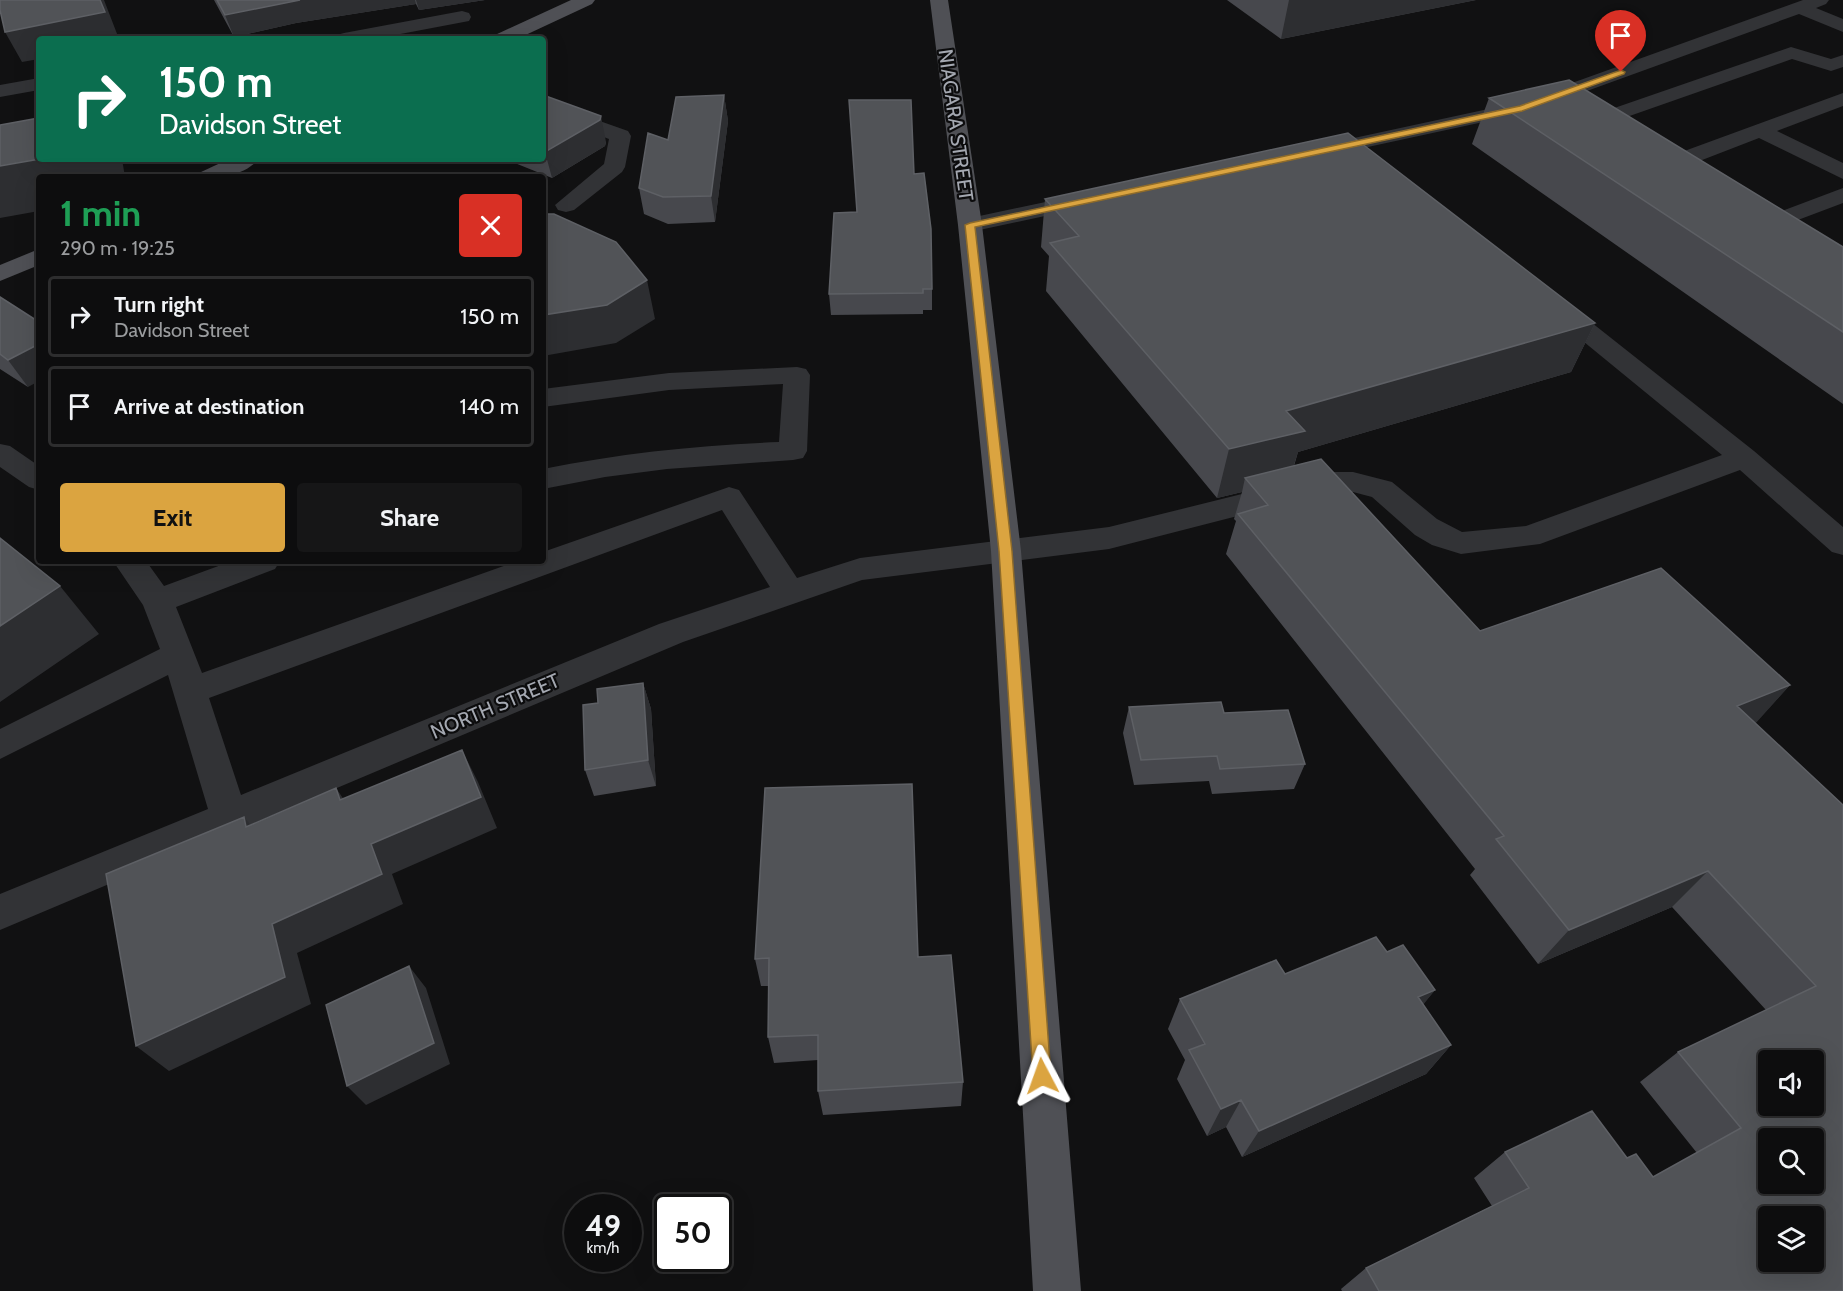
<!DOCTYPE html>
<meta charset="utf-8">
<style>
:root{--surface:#0d0d0e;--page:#161617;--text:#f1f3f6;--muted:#9a9c9e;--line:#2d2d2e;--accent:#dba440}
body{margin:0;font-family:Cabin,sans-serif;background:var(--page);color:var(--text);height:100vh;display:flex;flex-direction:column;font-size:22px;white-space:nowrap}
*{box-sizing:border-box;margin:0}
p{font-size:20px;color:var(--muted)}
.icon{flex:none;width:33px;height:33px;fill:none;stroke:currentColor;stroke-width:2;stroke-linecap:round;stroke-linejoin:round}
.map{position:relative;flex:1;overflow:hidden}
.details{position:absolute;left:36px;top:174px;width:510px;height:390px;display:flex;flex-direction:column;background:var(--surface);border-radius:6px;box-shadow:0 6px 24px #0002,0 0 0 2px var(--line)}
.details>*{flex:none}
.banner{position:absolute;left:36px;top:36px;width:510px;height:126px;border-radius:6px;box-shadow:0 6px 24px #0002,0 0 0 2px var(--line);background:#0b6e4f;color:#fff;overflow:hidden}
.controls{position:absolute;left:1758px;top:1050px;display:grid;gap:12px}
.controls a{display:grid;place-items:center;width:66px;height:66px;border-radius:6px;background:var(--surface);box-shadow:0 6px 24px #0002,0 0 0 2px var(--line);font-size:30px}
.speed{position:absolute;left:564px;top:1194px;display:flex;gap:12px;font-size:30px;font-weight:700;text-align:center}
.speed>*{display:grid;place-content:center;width:78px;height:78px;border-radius:50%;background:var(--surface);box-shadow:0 6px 24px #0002,0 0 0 2px var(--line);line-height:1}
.speed small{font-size:15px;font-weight:400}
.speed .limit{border:3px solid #111;border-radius:9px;background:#fff;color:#111}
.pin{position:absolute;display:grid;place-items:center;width:51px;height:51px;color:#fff;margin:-62px -26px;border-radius:50% 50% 50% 0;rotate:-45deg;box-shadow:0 0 6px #0007}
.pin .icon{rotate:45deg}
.me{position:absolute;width:66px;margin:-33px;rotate:356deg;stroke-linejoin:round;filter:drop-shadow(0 0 4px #0008)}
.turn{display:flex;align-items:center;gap:21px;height:126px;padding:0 24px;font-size:27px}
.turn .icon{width:78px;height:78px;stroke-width:2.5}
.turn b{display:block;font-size:42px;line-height:51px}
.round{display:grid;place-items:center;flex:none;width:63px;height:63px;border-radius:6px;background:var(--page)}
.headline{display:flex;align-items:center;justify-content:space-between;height:102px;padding:0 24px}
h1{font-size:36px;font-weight:700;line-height:45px;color:#1e9e55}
.action{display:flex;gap:12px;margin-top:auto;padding:12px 24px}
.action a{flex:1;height:69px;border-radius:6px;background:var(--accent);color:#111;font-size:24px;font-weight:700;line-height:69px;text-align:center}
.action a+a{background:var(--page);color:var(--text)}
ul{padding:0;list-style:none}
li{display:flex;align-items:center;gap:18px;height:81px;margin:0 12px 9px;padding:0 12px;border:3px solid var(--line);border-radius:6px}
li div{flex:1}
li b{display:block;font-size:22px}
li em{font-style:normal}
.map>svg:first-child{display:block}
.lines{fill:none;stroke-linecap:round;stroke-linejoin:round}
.minor{fill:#323336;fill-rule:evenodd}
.major{fill:#4f5055;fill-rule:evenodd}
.wall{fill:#47484d}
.shaded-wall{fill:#2d2e31}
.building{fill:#515357;stroke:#5e6065;stroke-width:1.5;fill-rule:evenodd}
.route{fill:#dba440;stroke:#8e6b2a;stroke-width:1.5}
.labels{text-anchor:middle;stroke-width:4.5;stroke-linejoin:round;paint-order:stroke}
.street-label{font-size:20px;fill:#a4a8b1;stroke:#0c0c0d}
</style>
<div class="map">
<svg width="1843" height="1291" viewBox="0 0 1843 1291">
<rect width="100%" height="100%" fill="#111112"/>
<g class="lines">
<path class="minor" d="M 1803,0 L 1829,0 L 1826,4 L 1816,8 L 1843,19 L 1843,32 L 1799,14 L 1529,112 L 1317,158 L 1309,157 L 1306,152 L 1309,147 L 1317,146 L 1516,103 Z
M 462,11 L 469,13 L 471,17 L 469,21 L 374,39 L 335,39 L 337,35 L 344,33 Z
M 1791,47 L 1831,59 L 1843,55 L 1843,67 L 1831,71 L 1792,59 L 1621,119 L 1638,132 L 1634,136 C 1621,140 1602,130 1594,118 L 1597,114 Z
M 39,78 L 39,90 L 0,97 L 0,85 Z
M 1843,93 L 1843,106 L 1777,131 L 1843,163 L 1843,179 L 1759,138 L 1684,167 L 1676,169 L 1668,167 L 1665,162 L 1668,157 Z
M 543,101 L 628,131 L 631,136 L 625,167 L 622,172 L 574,210 L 566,212 L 558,210 L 555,205 L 604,164 L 609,139 L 543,114 Z
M 1843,188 L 1843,203 L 1774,229 L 1766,227 L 1762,222 L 1766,217 Z
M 1088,193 L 1096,195 L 1099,200 L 1096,205 L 970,232 L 962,230 L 958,225 L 962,220 L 970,218 Z
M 1554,297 L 1563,300 L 1754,451 L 1843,527 L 1843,555 L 1832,552 L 1740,470 L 1540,544 L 1461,554 L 1432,545 L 1415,535 L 1372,497 L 1353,492 L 1331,492 L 1109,549 L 862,580 L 683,642 L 0,930 L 0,894 L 208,809 L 168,675 L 0,759 L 0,729 L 160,649 L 143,605 L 113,561 L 146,561 L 164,586 L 232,561 L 280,561 L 275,569 L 176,607 L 202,673 L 518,561 L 543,561 L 543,552 L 729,487 L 739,490 L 797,578 L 860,558 L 1109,527 L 1331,472 L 1353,472 L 1392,482 L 1437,519 L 1462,532 L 1526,526 L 1722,455 L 1545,310 L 1541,305 L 1545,300 ZM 722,510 L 770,587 L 659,624 L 241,795 L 209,698 Z
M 797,367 L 806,369 L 810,375 L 807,451 L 803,458 L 793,460 L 667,469 L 605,477 L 543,489 L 543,469 C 621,453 700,445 779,442 L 783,384 L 669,390 L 543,407 L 543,389 L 669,373 Z
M 0,444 L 10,446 L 39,466 L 39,490 L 29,487 L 0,467 Z"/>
<path class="major" d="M 571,0 L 595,0 L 592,4 L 517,39 L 493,39 L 495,35 Z
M 930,0 L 948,0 L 982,225 L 1021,551 L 1081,1291 L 1033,1291 L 991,551 L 958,225 Z
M 229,159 L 258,159 C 245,177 217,177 198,177 L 201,172 Z
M 39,249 L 39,265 L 0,281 L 0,265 Z"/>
</g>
<path class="wall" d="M 214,0 L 485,0 L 419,10 L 416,4 L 296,23 L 234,37 Z
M 1227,0 L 1476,0 L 1281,39 Z
M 543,95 L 606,142 L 605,146 L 552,178 L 505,159 L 543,159 Z
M 724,95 L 728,121 L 715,222 L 668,224 L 644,214 L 639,188 L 668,140 Z
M 1489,98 L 1843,247 L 1843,404 L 1472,144 Z
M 914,174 L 932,289 L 932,310 L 923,310 L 923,314 L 831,315 L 829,294 L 856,212 Z
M 1045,199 L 1595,323 L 1571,372 L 1298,452 L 1294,466 L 1480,631 L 1790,685 L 1755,723 L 1843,805 L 1843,1291 L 1342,1291 L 1341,1289 L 1366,1268 L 1492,1206 L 1474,1178 L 1505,1152 L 1627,1158 L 1653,1177 L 1697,1153 L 1640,1082 L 1678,1052 L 1766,1010 L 1672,907 L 1538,964 L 1470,875 L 1475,869 L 1226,554 L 1236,521 L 1234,519 L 1242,492 L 1217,498 L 1046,291 L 1049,256 L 1041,247 Z
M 0,297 L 28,387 L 0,369 Z
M 643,683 L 651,709 L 656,786 L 594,796 L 585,770 L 598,703 Z
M 1129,707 L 1224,713 L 1305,764 L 1294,789 L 1212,794 L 1209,781 L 1134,785 L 1123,733 Z
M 1387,952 L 1435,990 L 1423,1004 L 1451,1045 L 1426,1074 L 1242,1157 L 1226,1127 L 1207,1136 L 1177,1079 L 1185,1060 L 1168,1029 L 1180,999 L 1285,974 Z
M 918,957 L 963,1082 L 961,1106 L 823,1115 L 818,1091 L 818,1060 L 774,1063 L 768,1037 L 768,986 L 761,986 L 755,959 Z"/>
<path class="shaded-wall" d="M 100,0 L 104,0 L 119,39 L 39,39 L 39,59 L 22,62 L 5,32 Z
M 300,0 L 415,0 L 416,4 L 296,23 L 234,37 L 225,15 Z
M 416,0 L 485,0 L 419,10 Z
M 1289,0 L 1476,0 L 1281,39 Z
M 724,95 L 728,121 L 715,222 L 711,196 Z
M 601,116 L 606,142 L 605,146 L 552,178 L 545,152 Z
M 40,159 L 122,159 L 125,177 L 39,177 L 39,211 L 0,218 L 0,166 Z
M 647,280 L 655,319 L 616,343 L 543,356 L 543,315 Z
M 1595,323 L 1571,372 L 1298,452 L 1289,480 L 1245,478 L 1242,492 L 1217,498 L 1229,449 L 1286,411 Z
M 39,344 L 39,381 L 28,387 L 8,360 Z
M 60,586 L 99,634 L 0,702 L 0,626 Z
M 643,683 L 651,709 L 656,786 L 648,760 Z
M 1790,685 L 1755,724 L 1737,706 Z
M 462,750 L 478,782 L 497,828 L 392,874 L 403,904 L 297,953 L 311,1004 L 169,1071 L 136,1046 L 272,924 L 371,844 Z
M 336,788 L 357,819 L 340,800 Z
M 244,817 L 269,847 L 246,827 Z
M 1708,871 L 1672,907 L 1538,964 L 1569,930 Z
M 409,966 L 426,988 L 450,1064 L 366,1105 L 347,1086 Z
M 1435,990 L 1411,1020 L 1418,997 Z
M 1451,1045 L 1426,1074 L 1242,1157 L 1259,1131 Z
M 1241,1100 L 1226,1127 L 1207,1136 L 1221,1109 Z"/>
<path class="building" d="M 0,0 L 100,0 L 105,12 L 5,32 L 0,10 Z
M 217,0 L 300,0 L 225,15 Z
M 1569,80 L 1843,247 L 1843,332 L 1489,98 Z
M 543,95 L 601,116 L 600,120 L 545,152 L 543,151 Z
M 724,95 L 711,196 L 663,197 L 639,188 L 648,133 L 668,140 L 676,97 Z
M 849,100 L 911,100 L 914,174 L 924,173 L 931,229 L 932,289 L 923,289 L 923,293 L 829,294 L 834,213 L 857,212 Z
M 39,118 L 39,159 L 40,159 L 0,166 L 0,125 Z
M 1348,133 L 1595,323 L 1286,411 L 1305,431 L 1229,449 L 1050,243 L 1079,236 L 1045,199 Z
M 543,214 L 554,214 L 616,242 L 647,280 L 607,305 L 543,315 Z
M 0,297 L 39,322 L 39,344 L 8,360 L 0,354 Z
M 1321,459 L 1480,631 L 1661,568 L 1790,685 L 1737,706 L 1843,805 L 1843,1291 L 1379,1291 L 1366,1268 L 1529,1188 L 1505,1152 L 1592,1111 L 1627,1158 L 1636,1154 L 1653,1177 L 1741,1128 L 1678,1052 L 1816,986 L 1708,871 L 1569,930 L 1496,839 L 1504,836 L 1238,514 L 1268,505 L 1245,478 ZM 1768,1060 L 1814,1060 L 1814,1106 L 1768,1106 ZM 1768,1138 L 1814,1138 L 1814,1184 L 1768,1184 ZM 1768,1216 L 1814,1216 L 1814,1262 L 1768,1262 Z
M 0,538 L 60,586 L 0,626 Z
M 643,683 L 648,760 L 585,770 L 583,705 L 598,703 L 597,689 Z
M 1221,702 L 1224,713 L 1288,710 L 1305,764 L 1220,769 L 1217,756 L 1141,760 L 1129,707 Z
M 462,750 L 481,797 L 371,844 L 382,874 L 272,924 L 285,977 L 136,1046 L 106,874 L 244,817 L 246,827 L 336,788 L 340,800 Z
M 912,784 L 918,957 L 951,955 L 963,1082 L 818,1091 L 818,1035 L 768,1037 L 769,958 L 755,959 L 765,788 Z
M 1376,937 L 1387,952 L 1403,945 L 1435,990 L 1418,997 L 1451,1045 L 1259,1131 L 1241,1100 L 1221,1109 L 1189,1050 L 1205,1044 L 1180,999 L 1276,960 L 1285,974 Z
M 409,966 L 434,1043 L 347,1086 L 326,1005 Z"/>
<path class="route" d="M 1621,70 L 1625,72 L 1624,74 L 1522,111 L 975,227 L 1012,551 L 1051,1076 L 1048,1082 L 1042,1085 L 1036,1082 L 1033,1076 L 999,551 L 965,225 L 970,223 L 1520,106 Z"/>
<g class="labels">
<g class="street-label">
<text transform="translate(956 125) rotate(82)" y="7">NIAGARA STREET</text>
<text transform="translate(495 706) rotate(-23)" y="7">NORTH STREET</text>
</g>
</g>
</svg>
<div class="controls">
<a><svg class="icon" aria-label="sound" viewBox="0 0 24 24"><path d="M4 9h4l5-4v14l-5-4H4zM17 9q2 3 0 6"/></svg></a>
<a><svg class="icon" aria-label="search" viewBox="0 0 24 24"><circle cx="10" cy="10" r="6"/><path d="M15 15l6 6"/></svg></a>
<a><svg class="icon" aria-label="layers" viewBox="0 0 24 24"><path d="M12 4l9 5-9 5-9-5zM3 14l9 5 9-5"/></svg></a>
</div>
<div class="speed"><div>49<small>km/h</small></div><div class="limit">50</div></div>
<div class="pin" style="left:1621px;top:72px;background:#d93025"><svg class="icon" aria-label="arrive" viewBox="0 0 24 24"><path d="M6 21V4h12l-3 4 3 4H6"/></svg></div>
<svg class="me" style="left:1042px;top:1076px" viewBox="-20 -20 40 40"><path d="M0-17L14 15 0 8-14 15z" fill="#dba440" stroke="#fff" stroke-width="4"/></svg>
<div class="banner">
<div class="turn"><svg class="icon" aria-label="right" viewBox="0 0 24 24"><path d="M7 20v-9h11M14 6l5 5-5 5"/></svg><div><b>150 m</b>Davidson Street</div></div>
</div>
<section class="details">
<div class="headline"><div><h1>1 min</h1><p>290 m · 19:25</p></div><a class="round" style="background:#d93025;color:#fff"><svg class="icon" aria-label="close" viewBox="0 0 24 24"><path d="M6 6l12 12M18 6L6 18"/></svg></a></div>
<ul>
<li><svg class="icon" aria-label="right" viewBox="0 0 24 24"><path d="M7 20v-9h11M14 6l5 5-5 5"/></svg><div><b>Turn right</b><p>Davidson Street</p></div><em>150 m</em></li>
<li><svg class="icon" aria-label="arrive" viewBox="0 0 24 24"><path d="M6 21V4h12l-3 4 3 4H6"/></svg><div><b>Arrive at destination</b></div><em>140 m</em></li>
</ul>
<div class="action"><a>Exit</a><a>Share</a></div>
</section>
</div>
